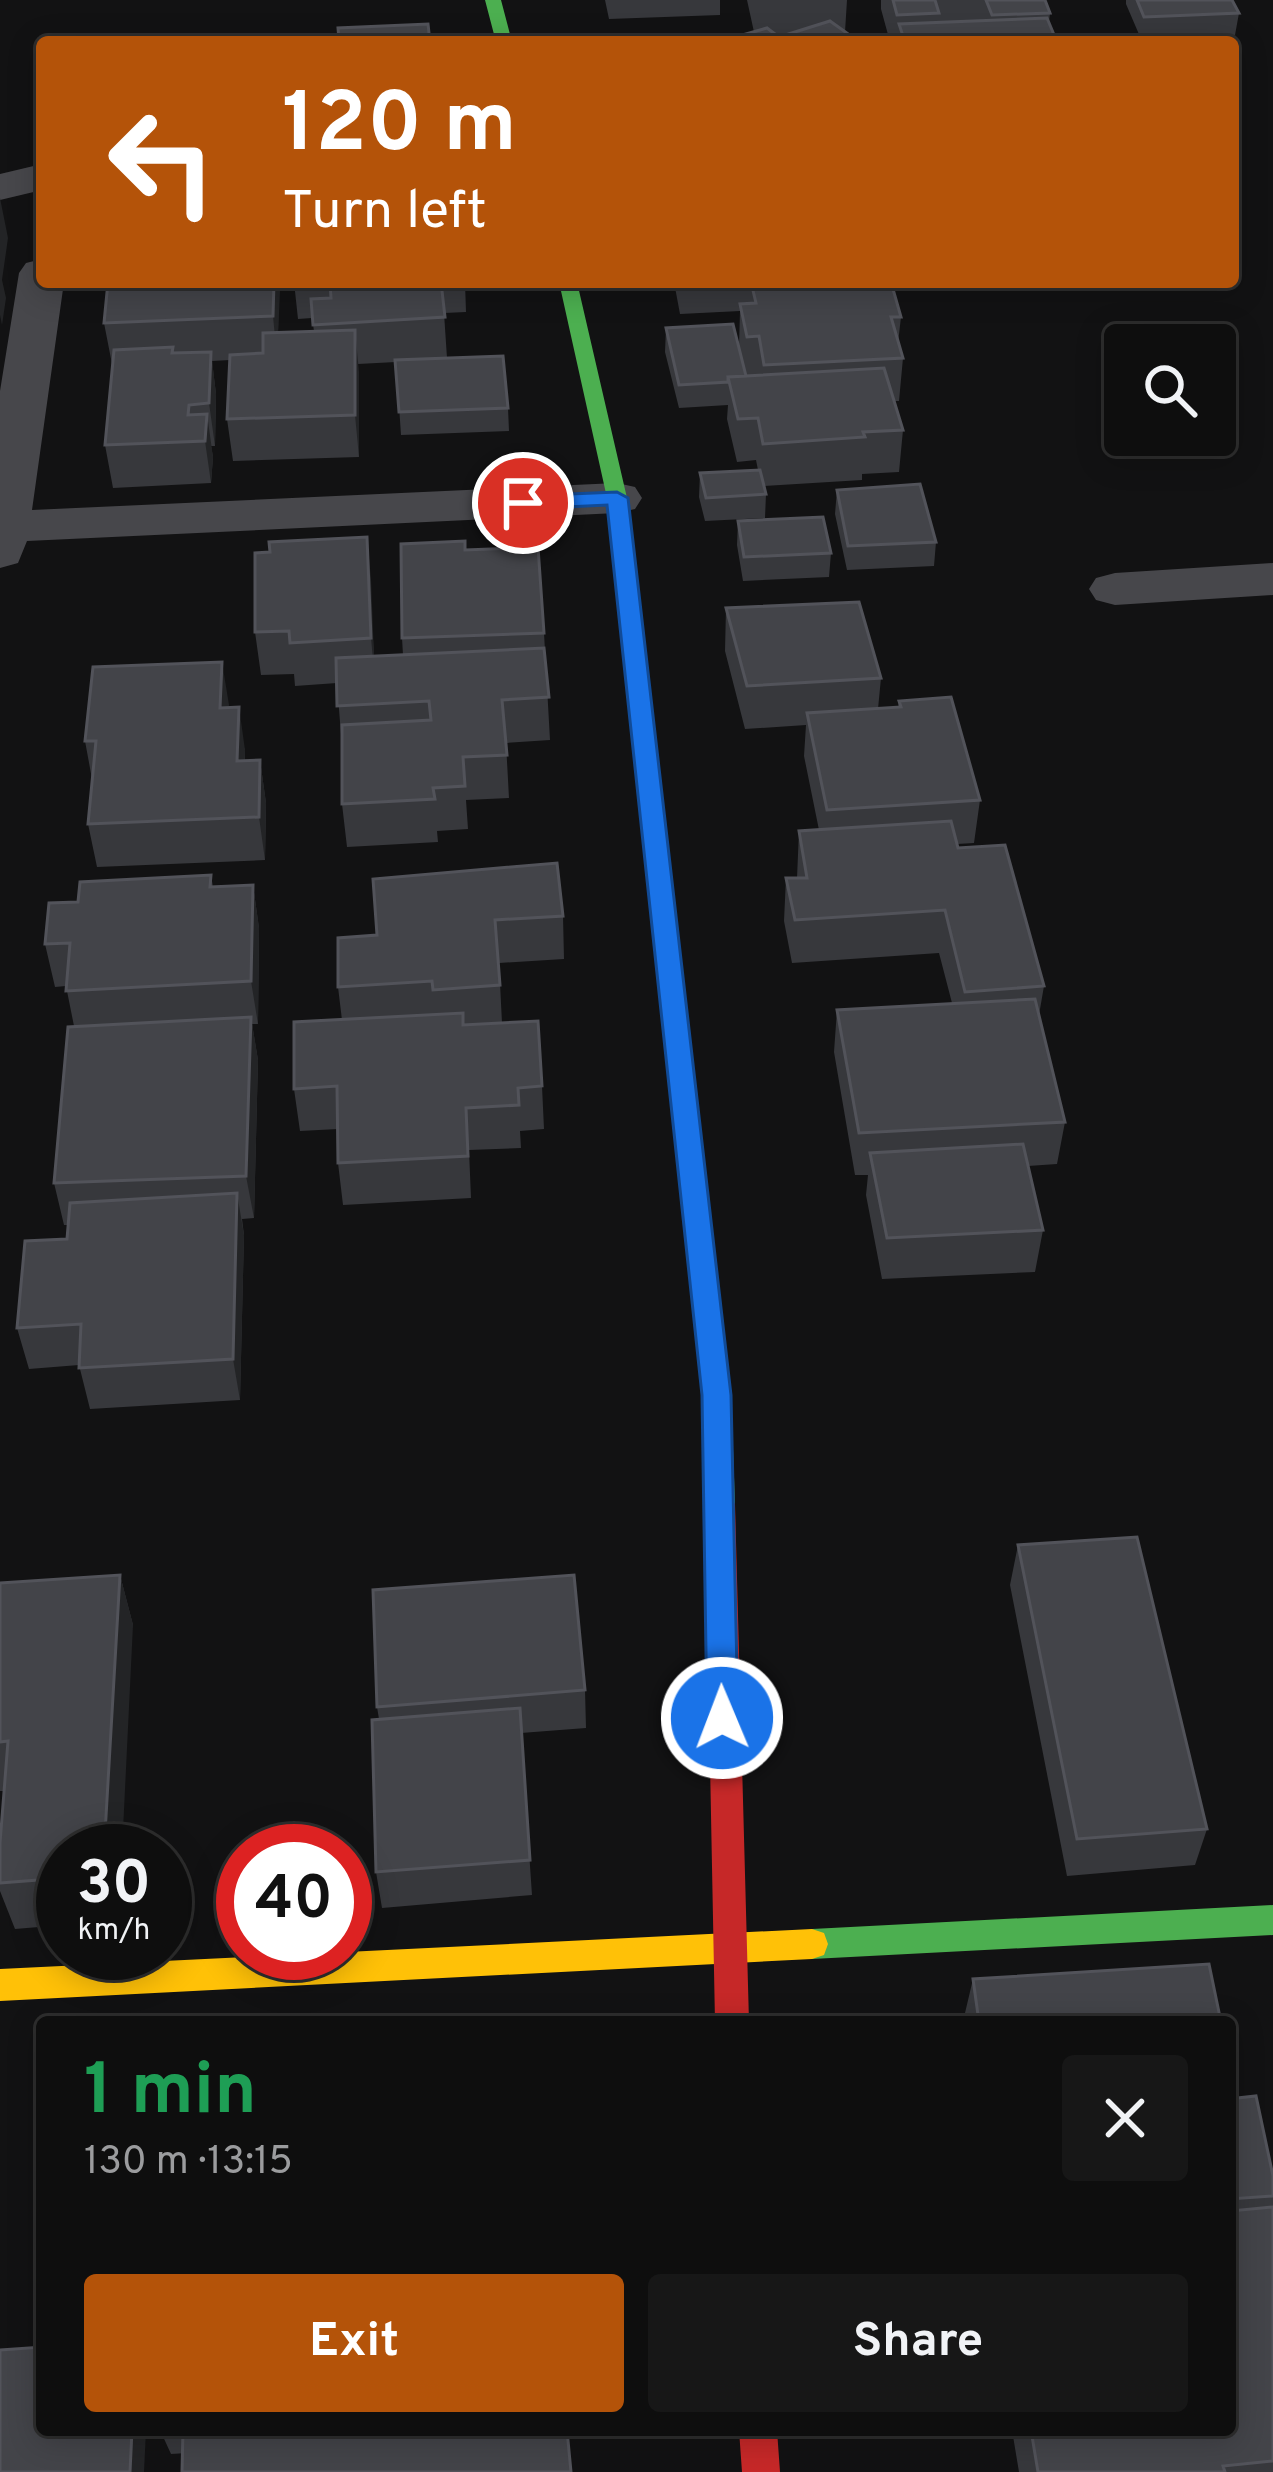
<!DOCTYPE html>
<meta charset="utf-8">
<style>
:root{--surface:#0e0e0e;--page:#171717;--text:#f1f3f6;--muted:#9b9c9e;--line:#2e2e2e;--accent:#b45309}
body{margin:0;font-family:Overpass,sans-serif;background:var(--page);color:var(--text);height:100vh;display:flex;flex-direction:column;font-size:45px;white-space:nowrap}
*{box-sizing:border-box;margin:0}
p{font-size:39px;color:var(--muted)}
.icon{flex:none;width:66px;height:66px;fill:none;stroke:currentColor;stroke-width:2;stroke-linecap:round;stroke-linejoin:round}
.map{position:relative;flex:1;overflow:hidden}
.side{position:absolute;left:36px;top:2016px;width:1200px;height:420px;display:flex;flex-direction:column;background:var(--surface);border-radius:12px;box-shadow:0 6px 30px #0003,0 0 0 3px var(--line)}
.side>*{flex:none}
.guide{position:absolute;left:36px;top:36px;width:1203px;height:252px;border-radius:12px;box-shadow:0 6px 30px #0003,0 0 0 3px var(--line);background:#b45309;color:#fff;overflow:hidden}
.tools{position:absolute;left:1104px;top:324px;display:grid;gap:24px}
.tools a{display:grid;place-items:center;width:132px;height:132px;border-radius:12px;background:var(--surface);box-shadow:0 6px 30px #0003,0 0 0 3px var(--line);font-size:60px}
.speed{position:absolute;left:36px;top:1824px;display:flex;gap:24px;font-size:60px;font-weight:700;text-align:center}
.speed>*{display:grid;place-content:center;width:156px;height:156px;border-radius:50%;background:var(--surface);box-shadow:0 6px 30px #0003,0 0 0 3px var(--line);line-height:1}
.speed small{font-size:30px;font-weight:400}
.speed .limit{border:18px solid #d22;background:#fff;color:#111}
.pin{position:absolute;display:grid;place-items:center;width:102px;height:102px;color:#fff;margin:-51px;border:6px solid #fff;border-radius:50%;box-shadow:0 3px 12px #0007}
.me{position:absolute;width:132px;margin:-66px;rotate:359deg;stroke-linejoin:round;filter:drop-shadow(0 0 9px #0008)}
.turn{display:flex;align-items:center;gap:42px;height:252px;padding:0 48px;font-size:54px}
.turn .icon{width:156px;height:156px;stroke-width:2.5}
.turn b{display:block;font-size:84px;line-height:102px}
.round{display:grid;place-items:center;flex:none;width:126px;height:126px;border-radius:12px;background:var(--page)}
.summary{display:flex;align-items:center;justify-content:space-between;height:204px;padding:0 48px}
h1{font-size:72px;font-weight:700;line-height:90px;color:#1e9e55}
.cta{display:flex;gap:24px;margin-top:auto;padding:24px 48px}
.cta a{flex:1;height:138px;border-radius:12px;background:var(--accent);color:#fff;font-size:48px;font-weight:700;line-height:138px;text-align:center}
.cta a+a{background:var(--page);color:var(--text)}
.map>svg:first-child{display:block}
.lines{fill:none;stroke-linecap:round;stroke-linejoin:round}
.street{fill:#47474b;fill-rule:evenodd}
.fast{fill:#4caf50;fill-rule:evenodd}
.slow{fill:#ffc107;fill-rule:evenodd}
.jam{fill:#c62828;fill-rule:evenodd}
.wall{fill:#37383c}
.shaded-wall{fill:#232426}
.building{fill:#434449;stroke:#52535a;stroke-width:3}
.route{fill:#1a73e8;stroke:#114b97;stroke-width:3}
</style>
<div class="map">
<svg width="1273" height="2472" viewBox="0 0 1273 2472">
<rect width="100%" height="100%" fill="#121213"/>
<g class="lines">
<path class="street" d="M 42,164 L 42,190 L 0,200 L 0,174 Z
M 42,259 L 42,282 L 64,282 L 32,510 L 617,483 L 635,487 L 642,498 L 635,509 L 617,513 L 27,541 L 18,563 L 0,568 L 0,391 L 19,273 L 26,263 Z
M 1273,563 L 1273,595 L 1115,605 L 1096,600 L 1089,589 L 1096,578 L 1115,573 Z"/>
<path class="fast" d="M 485,0 L 501,0 L 512,42 L 496,42 Z
M 559,282 L 577,282 L 627,498 L 731,1395 L 735,1504 L 730,1513 L 720,1516 L 710,1513 L 705,1504 L 703,1395 L 607,498 Z
M 1273,1905 L 1273,1935 L 812,1959 L 800,1955 L 796,1944 L 800,1933 L 812,1929 Z"/>
<path class="slow" d="M 812,1929 L 824,1933 L 828,1944 L 824,1955 L 812,1959 L 0,2001 L 0,1969 Z"/>
<path class="jam" d="M 720,1492 L 730,1495 L 735,1504 L 749,2022 L 715,2022 L 705,1504 L 710,1495 Z
M 739,2430 L 777,2430 L 780,2472 L 742,2472 Z"/>
</g>
<path class="wall" d="M 605,0 L 720,0 L 720,15 L 609,19 Z
M 747,0 L 847,0 L 845,32 L 858,42 L 745,42 L 746,34 L 754,32 Z
M 881,0 L 1045,0 L 1050,13 L 1049,22 L 1057,42 L 890,42 L 881,9 Z
M 1126,0 L 1232,0 L 1239,13 L 1235,35 L 1141,39 L 1126,4 Z
M 108,282 L 279,282 L 278,332 L 314,331 L 312,318 L 298,319 L 294,282 L 465,282 L 466,312 L 444,313 L 447,358 L 508,408 L 509,431 L 401,435 L 396,362 L 358,364 L 359,457 L 233,461 L 227,419 L 230,360 L 212,361 L 216,394 L 215,446 L 211,446 L 213,457 L 211,483 L 113,488 L 105,445 L 112,364 L 104,323 Z
M 674,282 L 891,282 L 901,317 L 898,343 L 903,358 L 899,401 L 894,401 L 903,430 L 899,472 L 862,474 L 862,480 L 764,486 L 766,494 L 765,518 L 705,521 L 699,497 L 700,473 L 758,470 L 756,460 L 737,462 L 727,419 L 728,405 L 679,408 L 665,352 L 666,328 L 739,346 L 740,311 L 680,314 Z
M 837,490 L 936,542 L 934,566 L 847,570 L 835,514 Z
M 738,521 L 831,553 L 829,577 L 743,581 L 737,545 Z
M 367,537 L 374,656 L 403,655 L 402,638 L 465,550 L 544,633 L 550,740 L 506,743 L 509,798 L 466,800 L 468,829 L 437,831 L 438,842 L 347,847 L 342,804 L 342,748 L 337,683 L 295,686 L 294,674 L 261,675 L 255,632 L 270,552 Z
M 726,608 L 881,678 L 878,709 L 898,707 L 899,701 L 980,800 L 974,843 L 957,844 L 958,848 L 1044,986 L 1039,1015 L 1065,1122 L 1057,1164 L 1028,1166 L 1043,1230 L 1035,1272 L 882,1279 L 866,1195 L 868,1175 L 855,1175 L 834,1052 L 837,1010 L 952,1003 L 939,953 L 792,963 L 784,921 L 786,878 L 797,878 L 799,831 L 819,830 L 804,756 L 806,725 L 745,729 L 725,651 Z
M 228,708 L 245,750 L 245,761 L 260,760 L 266,803 L 265,860 L 97,867 L 88,824 L 92,779 L 85,741 Z
M 211,875 L 213,887 L 253,885 L 259,928 L 258,1024 L 252,1024 L 258,1060 L 254,1218 L 242,1219 L 244,1235 L 240,1400 L 90,1409 L 79,1365 L 29,1369 L 17,1328 L 67,1239 L 68,1225 L 64,1225 L 54,1183 L 74,1026 L 66,986 L 55,987 L 45,944 L 78,902 Z
M 373,879 L 563,916 L 564,959 L 499,963 L 502,1023 L 542,1086 L 544,1129 L 520,1131 L 521,1148 L 469,1150 L 471,1198 L 343,1205 L 338,1163 L 338,1129 L 300,1131 L 294,1089 L 342,1020 L 338,987 L 377,935 Z
M 1018,1545 L 1207,1829 L 1195,1865 L 1067,1876 L 1010,1585 Z
M 120,1575 L 133,1625 L 63,1851 L 63,1925 L 15,1929 L 0,1891 L 0,1843 L 4,1791 L 0,1791 L 0,1583 Z
M 585,1690 L 586,1728 L 521,1733 L 532,1895 L 382,1908 L 376,1872 L 379,1719 L 377,1707 Z
M 973,1979 L 1221,2022 L 967,2022 L 965,2013 Z
M 1230,2064 L 1237,2098 L 1273,2176 L 1273,2472 L 1019,2472 L 1012,2430 L 1230,2430 Z
M 160,2430 L 567,2430 L 171,2454 Z"/>
<path class="shaded-wall" d="M 0,198 L 8,238 L 2,280 L 6,298 L 2,325 L 0,315 Z
M 274,282 L 279,282 L 280,291 L 277,358 L 273,316 Z
M 355,330 L 359,372 L 359,457 L 355,415 Z
M 211,352 L 216,394 L 215,446 L 209,403 Z
M 207,414 L 213,457 L 211,483 L 205,441 Z
M 367,537 L 371,579 L 375,681 L 371,638 Z
M 222,662 L 229,705 L 226,751 L 220,708 Z
M 239,707 L 245,750 L 244,804 L 237,761 Z
M 260,760 L 266,803 L 265,860 L 259,817 Z
M 253,885 L 259,928 L 258,1024 L 251,981 Z
M 251,1017 L 258,1060 L 254,1218 L 246,1176 Z
M 237,1193 L 244,1235 L 240,1400 L 233,1359 Z
M 120,1575 L 133,1625 L 122,1851 L 104,1851 Z
M 132,2430 L 146,2430 L 144,2472 L 130,2472 Z"/>
<path class="building" d="M 893,0 L 935,0 L 939,13 L 897,15 Z
M 986,0 L 1045,0 L 1050,13 L 992,15 Z
M 1137,0 L 1232,0 L 1239,13 L 1144,17 Z
M 1047,18 L 1057,42 L 905,42 L 899,24 Z
M 830,21 L 858,41 L 745,42 L 753,40 L 746,34 L 767,28 L 779,37 Z
M 428,24 L 430,42 L 301,42 L 339,40 L 338,28 Z
M 108,282 L 274,282 L 273,316 L 104,323 Z
M 330,282 L 441,282 L 445,317 L 313,325 L 311,299 L 331,298 Z
M 751,282 L 891,282 L 901,317 L 891,317 L 903,358 L 764,365 L 759,336 L 747,337 L 740,304 L 756,303 Z
M 733,324 L 746,376 L 728,377 L 728,382 L 679,385 L 666,328 Z
M 355,330 L 355,415 L 227,419 L 230,355 L 263,353 L 263,333 Z
M 173,347 L 172,353 L 211,352 L 209,403 L 189,405 L 188,415 L 207,414 L 205,441 L 105,445 L 114,350 Z
M 503,356 L 508,408 L 399,412 L 395,360 Z
M 884,368 L 903,430 L 863,432 L 865,437 L 763,444 L 758,418 L 738,419 L 728,377 Z
M 760,470 L 766,494 L 706,498 L 700,473 Z
M 920,484 L 936,542 L 848,546 L 837,490 Z
M 823,517 L 831,553 L 744,557 L 738,521 Z
M 367,537 L 371,638 L 290,643 L 289,631 L 255,632 L 255,553 L 270,552 L 269,542 Z
M 465,541 L 465,550 L 538,547 L 544,633 L 402,638 L 401,544 Z
M 859,602 L 881,678 L 747,686 L 726,608 Z
M 544,648 L 549,697 L 502,700 L 507,755 L 463,757 L 465,786 L 433,788 L 435,799 L 342,804 L 342,725 L 431,720 L 429,701 L 337,706 L 336,658 Z
M 222,662 L 220,708 L 239,707 L 237,761 L 260,760 L 259,817 L 88,824 L 96,741 L 85,741 L 93,667 Z
M 951,697 L 980,800 L 827,810 L 807,713 L 901,707 L 899,701 Z
M 951,821 L 958,848 L 1005,845 L 1044,986 L 965,992 L 945,910 L 795,920 L 786,878 L 807,878 L 799,831 Z
M 557,863 L 563,916 L 495,920 L 500,985 L 433,990 L 432,981 L 338,987 L 338,938 L 377,935 L 373,879 Z
M 211,875 L 210,887 L 253,885 L 251,981 L 66,991 L 70,943 L 45,944 L 49,903 L 78,902 L 80,882 Z
M 1035,999 L 1065,1122 L 859,1133 L 837,1010 Z
M 463,1013 L 463,1025 L 538,1021 L 542,1086 L 518,1088 L 519,1105 L 466,1108 L 468,1156 L 338,1163 L 337,1086 L 294,1089 L 294,1022 Z
M 251,1017 L 246,1176 L 54,1183 L 68,1027 Z
M 1023,1144 L 1043,1230 L 887,1238 L 870,1153 Z
M 237,1193 L 233,1359 L 79,1368 L 81,1324 L 17,1328 L 25,1241 L 67,1239 L 70,1203 Z
M 1137,1537 L 1207,1829 L 1077,1839 L 1018,1545 Z
M 120,1575 L 104,1851 L 63,1851 L 63,1878 L 0,1883 L 0,1843 L 8,1741 L 0,1742 L 0,1583 Z
M 574,1575 L 585,1690 L 377,1707 L 373,1590 Z
M 520,1708 L 530,1860 L 376,1872 L 372,1720 Z
M 1209,1964 L 1221,2022 L 979,2022 L 973,1979 Z
M 1230,2064 L 1237,2098 L 1256,2096 L 1273,2176 L 1273,2196 L 1230,2199 Z
M 1273,2207 L 1273,2461 L 1223,2466 L 1225,2472 L 1038,2472 L 1031,2430 L 1230,2430 L 1230,2211 Z
M 42,2347 L 42,2430 L 132,2430 L 130,2472 L 0,2472 L 0,2350 Z
M 183,2430 L 567,2430 L 571,2472 L 182,2472 Z"/>
<path class="route" d="M 617,492 L 628,498 L 731,1395 L 738,1718 L 734,1728 L 722,1732 L 711,1728 L 707,1718 L 702,1395 L 607,505 L 523,509 L 512,503 L 523,496 Z"/>
</svg>
<div class="tools">
<a><svg class="icon" aria-label="search" viewBox="0 0 24 24"><circle cx="10" cy="10" r="6"/><path d="M15 15l6 6"/></svg></a>
</div>
<div class="speed"><div>30<small>km/h</small></div><div class="limit">40</div></div>
<div class="pin" style="left:523px;top:503px;background:#d93025"><svg class="icon" aria-label="arrive" viewBox="0 0 24 24"><path d="M6 21V4h12l-3 4 3 4H6"/></svg></div>
<svg class="me" style="left:722px;top:1718px" viewBox="-20 -20 40 40"><circle r="17" fill="#1a73e8" stroke="#fff" stroke-width="3"/><path d="M0-11L8 9 0 5-8 9z" fill="#fff"/></svg>
<div class="guide">
<div class="turn"><svg class="icon" aria-label="left" viewBox="0 0 24 24"><path d="M17 20v-9H6M10 6l-5 5 5 5"/></svg><div><b>120 m</b>Turn left</div></div>
</div>
<section class="side">
<div class="summary"><div><h1>1 min</h1><p>130 m · 13:15</p></div><a class="round"><svg class="icon" aria-label="close" viewBox="0 0 24 24"><path d="M6 6l12 12M18 6L6 18"/></svg></a></div>
<div class="cta"><a>Exit</a><a>Share</a></div>
</section>
</div>
